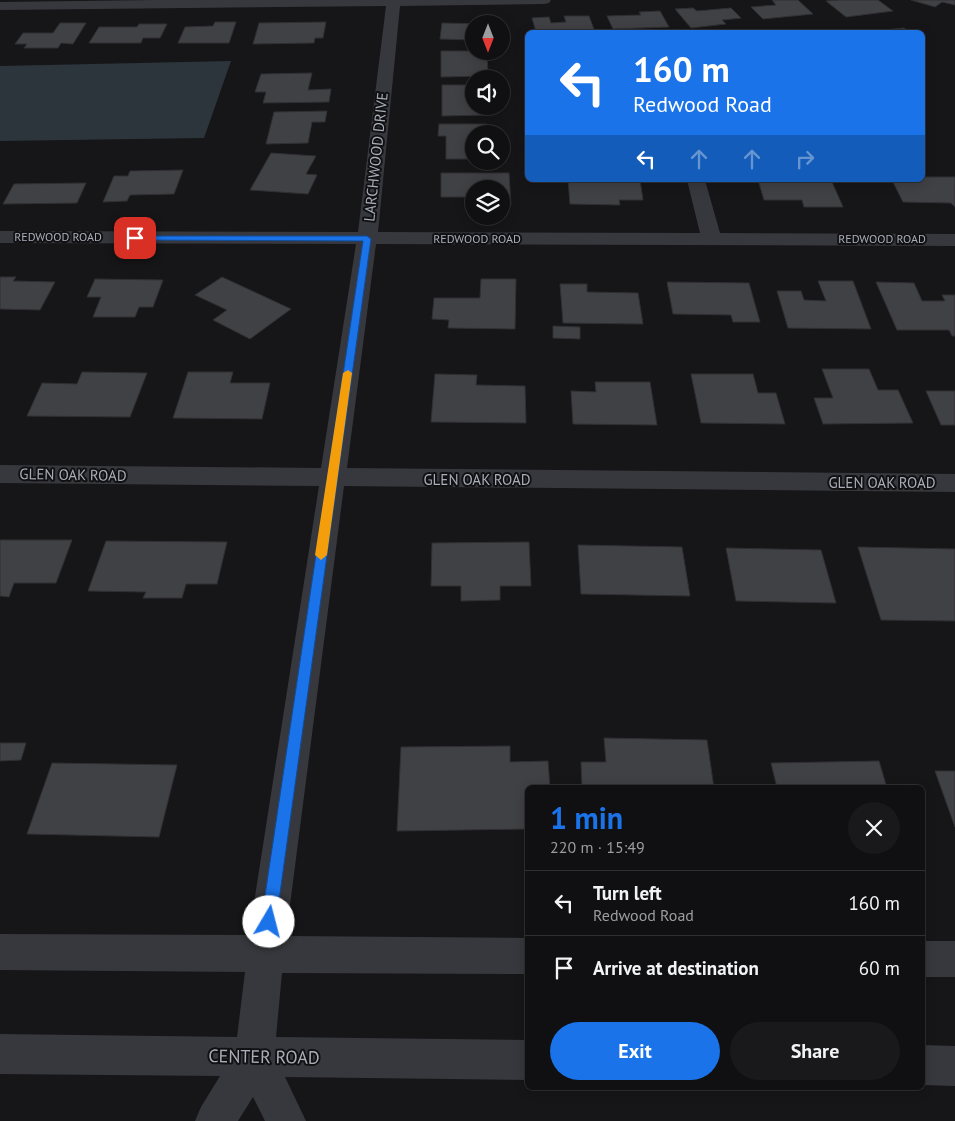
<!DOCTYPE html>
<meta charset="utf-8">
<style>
:root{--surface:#101012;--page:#19191b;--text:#f1f3f6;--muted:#9c9d9f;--line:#303032;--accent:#1a73e8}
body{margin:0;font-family:"PT Sans",sans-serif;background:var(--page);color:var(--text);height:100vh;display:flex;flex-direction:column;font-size:19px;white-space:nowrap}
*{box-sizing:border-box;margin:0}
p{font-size:16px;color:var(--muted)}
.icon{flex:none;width:28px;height:28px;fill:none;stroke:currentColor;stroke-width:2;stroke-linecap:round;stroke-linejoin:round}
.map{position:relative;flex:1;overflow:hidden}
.panel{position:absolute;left:525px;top:785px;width:400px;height:305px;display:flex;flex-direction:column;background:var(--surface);border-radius:8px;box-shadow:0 2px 12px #0003,0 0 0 1px var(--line)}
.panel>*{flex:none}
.hud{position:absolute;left:525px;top:30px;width:400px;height:152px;border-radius:8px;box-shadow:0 2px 12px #0003,0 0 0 1px var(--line);background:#1a73e8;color:#fff;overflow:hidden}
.needle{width:32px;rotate:180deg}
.controls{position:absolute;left:465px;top:15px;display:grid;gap:10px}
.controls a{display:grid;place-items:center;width:45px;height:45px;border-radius:50%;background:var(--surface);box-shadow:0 2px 12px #0003,0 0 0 1px var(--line);font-size:25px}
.pin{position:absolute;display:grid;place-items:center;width:42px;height:42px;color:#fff;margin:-21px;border-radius:10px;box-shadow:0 2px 8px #0006}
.me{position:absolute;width:55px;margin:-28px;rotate:8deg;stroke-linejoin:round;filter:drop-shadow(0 0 4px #0008)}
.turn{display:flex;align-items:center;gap:18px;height:105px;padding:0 25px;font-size:22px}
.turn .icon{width:65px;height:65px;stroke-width:2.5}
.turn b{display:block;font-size:35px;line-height:42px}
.lanes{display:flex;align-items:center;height:48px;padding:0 25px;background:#0003;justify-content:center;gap:25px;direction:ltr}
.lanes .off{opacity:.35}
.round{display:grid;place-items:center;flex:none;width:52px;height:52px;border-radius:26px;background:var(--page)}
.headline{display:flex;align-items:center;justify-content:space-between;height:85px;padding:0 25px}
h1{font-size:30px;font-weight:700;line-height:38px;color:var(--accent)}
.button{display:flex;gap:10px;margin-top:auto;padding:10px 25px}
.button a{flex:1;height:58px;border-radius:30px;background:var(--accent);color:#fff;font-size:20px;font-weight:700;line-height:58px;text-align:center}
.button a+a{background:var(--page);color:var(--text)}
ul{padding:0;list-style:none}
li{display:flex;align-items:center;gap:15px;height:65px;padding:0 25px;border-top:1px solid var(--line)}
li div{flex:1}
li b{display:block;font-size:19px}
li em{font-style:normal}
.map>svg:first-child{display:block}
.water{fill:#2c353c}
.building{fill:#404145;stroke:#303034}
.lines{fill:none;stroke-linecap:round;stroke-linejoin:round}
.minor{fill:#37383d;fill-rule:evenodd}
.route{fill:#1a73e8;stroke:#114b97}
.slow{fill:#f59e0b}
.labels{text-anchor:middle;stroke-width:4;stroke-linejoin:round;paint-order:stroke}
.far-street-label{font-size:12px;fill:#a8adb8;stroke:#111113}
.street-label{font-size:15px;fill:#a8adb8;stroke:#111113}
.near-street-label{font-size:18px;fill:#a8adb8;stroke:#111113}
</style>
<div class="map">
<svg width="955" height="1121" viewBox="0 0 955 1121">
<rect width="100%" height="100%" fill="#161618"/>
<path class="water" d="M 231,61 L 204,138 L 0,141 L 0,66 Z"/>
<path class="building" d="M 772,0 L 798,0 L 813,14 L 763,19 L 751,7 L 776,5 Z
M 839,0 L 878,0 L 893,11 L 846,17 L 826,1 Z
M 911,0 L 955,0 L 955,5 L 942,2 L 935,7 Z
M 693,8 L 697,11 L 731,8 L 741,18 L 722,20 L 726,24 L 691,28 L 675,9 Z
M 660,11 L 669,27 L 613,29 L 607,16 L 641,15 L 639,12 Z
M 564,16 L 589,16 L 595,32 L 536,32 L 532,18 L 549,17 L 551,23 L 566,22 Z
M 215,22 L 236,22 L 229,43 L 178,43 L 185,27 L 213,26 Z
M 326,22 L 323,38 L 315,38 L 314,43 L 253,44 L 259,23 Z
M 60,23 L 86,23 L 73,44 L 61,43 L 58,48 L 24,48 L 27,44 L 15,44 L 23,33 L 53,33 Z
M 442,23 L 487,24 L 474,24 L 474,40 L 440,39 Z
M 139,24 L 167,24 L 160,38 L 143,38 L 141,43 L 89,43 L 99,27 L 137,27 Z
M 904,28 L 910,32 L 867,32 L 885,31 L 884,30 Z
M 441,51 L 487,51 L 488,76 L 441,77 Z
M 312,73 L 308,90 L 331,89 L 329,102 L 263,103 L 266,92 L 255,92 L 261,74 Z
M 442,85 L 474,85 L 474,106 L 486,106 L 487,115 L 442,116 Z
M 327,111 L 325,122 L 312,122 L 308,143 L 266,144 L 274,112 Z
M 439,124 L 486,124 L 486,134 L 474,134 L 474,159 L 446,159 L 446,136 L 438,136 Z
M 271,153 L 316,156 L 306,174 L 317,175 L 308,194 L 250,190 Z
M 183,170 L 174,194 L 130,195 L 127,201 L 103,202 L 114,176 L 128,176 L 130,171 Z
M 441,173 L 509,173 L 511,205 L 501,205 L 501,189 L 474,189 L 474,197 L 441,197 Z
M 922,177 L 955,177 L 955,207 L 951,203 L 903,202 L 892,180 L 922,180 Z
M 568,180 L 640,180 L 643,200 L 619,200 L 620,205 L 570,204 Z
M 758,180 L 832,182 L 843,207 L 804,207 L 802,200 L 764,200 Z
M 86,183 L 77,203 L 3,204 L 14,184 Z
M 0,277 L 16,277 L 13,281 L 55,282 L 40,310 L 0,309 Z
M 222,277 L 291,309 L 250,339 L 213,320 L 227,310 L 195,295 Z
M 95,279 L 163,280 L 153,307 L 139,307 L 135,317 L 93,317 L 101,297 L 87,297 Z
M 481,279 L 516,279 L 515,329 L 448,328 L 449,320 L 432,319 L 434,298 L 480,298 Z
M 818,281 L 853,281 L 871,329 L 788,328 L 777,291 L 801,291 L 804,300 L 826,301 Z
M 667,282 L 749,283 L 760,322 L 733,322 L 731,315 L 673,314 Z
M 876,282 L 914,283 L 922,301 L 945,301 L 942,295 L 955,295 L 955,336 L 952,336 L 949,330 L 897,330 Z
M 560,284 L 587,284 L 587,292 L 638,293 L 643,324 L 563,323 Z
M 553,326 L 580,327 L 580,339 L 553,338 Z
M 822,369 L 869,369 L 878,390 L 898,390 L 913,423 L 823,424 L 814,398 L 833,398 Z
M 82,372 L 147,373 L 130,417 L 27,416 L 42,383 L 77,384 Z
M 188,372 L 233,372 L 230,383 L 270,383 L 262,419 L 173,418 Z
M 435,374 L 477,375 L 476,385 L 525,386 L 526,423 L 431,422 Z
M 691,374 L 753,374 L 758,393 L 776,393 L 785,424 L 701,423 Z
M 595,382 L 650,382 L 657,425 L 573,424 L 571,391 L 596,392 Z
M 926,391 L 955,391 L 955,425 L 941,425 Z
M 0,540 L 72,540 L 56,583 L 14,583 L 9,597 L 0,596 Z
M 106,541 L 227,542 L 217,584 L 186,584 L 182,598 L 143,598 L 146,592 L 88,591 Z
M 529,542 L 531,586 L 500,586 L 500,600 L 461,601 L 461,586 L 431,586 L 432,543 Z
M 578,545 L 682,547 L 690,596 L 581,594 Z
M 858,547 L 955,549 L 955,621 L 881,620 Z
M 726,548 L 821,550 L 836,603 L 736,601 Z
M 604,738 L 707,740 L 714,788 L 582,788 L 581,762 L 606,762 Z
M 0,743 L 26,743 L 21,760 L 0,761 Z
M 510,746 L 510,762 L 548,761 L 550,788 L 528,788 L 528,829 L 397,831 L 401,747 Z
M 879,761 L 887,788 L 777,788 L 771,763 Z
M 52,763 L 177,765 L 159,837 L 27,834 Z
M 935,771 L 955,771 L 955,827 Z"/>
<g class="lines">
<path class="minor" d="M 156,0 L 551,0 L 549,3 L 544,4 L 400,6 L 378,232 L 700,233 L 687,180 L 705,180 L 720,233 L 955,234 L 955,246 L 376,244 L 347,468 L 955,474 L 955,492 L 344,486 L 286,936 L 528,938 L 528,974 L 282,973 L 276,1037 L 528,1040 L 528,1080 L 285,1077 L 306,1121 L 265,1121 L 253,1097 L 238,1121 L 195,1121 L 201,1107 L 220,1076 L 0,1074 L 0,1034 L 237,1037 L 245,972 L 0,970 L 0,934 L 249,935 L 319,486 L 0,483 L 0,465 L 321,468 L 356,244 L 0,243 L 0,231 L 358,232 L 386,6 L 0,10 L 0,2 Z
M 922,941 L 955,941 L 955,977 L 922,977 Z
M 922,1045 L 955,1046 L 955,1086 L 922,1085 Z"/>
</g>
<path class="route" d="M 132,236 L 367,236 L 371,239 L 276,922 L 274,928 L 269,930 L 264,928 L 261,922 L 363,241 L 135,240 L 132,239 Z"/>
<path class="slow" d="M 348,370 L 352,373 L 327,555 L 321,560 L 315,555 L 343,373 Z"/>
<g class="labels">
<g class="far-street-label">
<text x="58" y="241">REDWOOD ROAD</text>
<text x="477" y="243">REDWOOD ROAD</text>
<text x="882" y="243">REDWOOD ROAD</text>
</g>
<g class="street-label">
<text transform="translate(376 157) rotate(-84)" y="5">LARCHWOOD DRIVE</text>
<text transform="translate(73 475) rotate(1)" y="5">GLEN OAK ROAD</text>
<text x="477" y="485">GLEN OAK ROAD</text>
<text x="882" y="488">GLEN OAK ROAD</text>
</g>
<g class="near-street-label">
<text transform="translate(264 1057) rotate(1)" y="6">CENTER ROAD</text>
</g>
</g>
</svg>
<div class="controls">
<a><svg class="needle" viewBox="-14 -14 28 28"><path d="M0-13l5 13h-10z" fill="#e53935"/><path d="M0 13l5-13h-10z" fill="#9c9d9f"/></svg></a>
<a><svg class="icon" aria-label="sound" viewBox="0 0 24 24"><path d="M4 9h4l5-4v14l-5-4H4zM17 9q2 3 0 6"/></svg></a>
<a><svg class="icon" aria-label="search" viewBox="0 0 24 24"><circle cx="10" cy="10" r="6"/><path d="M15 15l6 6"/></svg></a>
<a><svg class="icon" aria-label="layers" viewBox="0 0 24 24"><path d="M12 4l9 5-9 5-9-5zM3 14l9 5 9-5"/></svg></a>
</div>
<div class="pin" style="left:135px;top:238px;background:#d93025"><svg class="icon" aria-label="arrive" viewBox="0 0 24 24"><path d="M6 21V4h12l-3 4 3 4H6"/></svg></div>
<svg class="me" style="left:269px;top:922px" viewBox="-20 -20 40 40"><circle r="19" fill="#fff"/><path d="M0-13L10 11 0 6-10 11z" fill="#1a73e8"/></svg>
<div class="hud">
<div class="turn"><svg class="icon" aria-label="left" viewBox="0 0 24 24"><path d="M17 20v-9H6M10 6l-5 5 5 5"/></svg><div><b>160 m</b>Redwood Road</div></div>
<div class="lanes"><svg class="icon" aria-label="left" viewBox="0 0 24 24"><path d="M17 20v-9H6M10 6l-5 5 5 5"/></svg><svg class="icon off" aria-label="ahead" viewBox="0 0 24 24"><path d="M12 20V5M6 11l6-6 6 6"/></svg><svg class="icon off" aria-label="ahead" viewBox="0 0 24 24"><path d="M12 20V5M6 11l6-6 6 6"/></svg><svg class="icon off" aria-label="right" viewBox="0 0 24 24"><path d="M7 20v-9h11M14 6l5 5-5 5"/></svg></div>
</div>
<section class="panel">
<div class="headline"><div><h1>1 min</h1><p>220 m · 15:49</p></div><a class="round"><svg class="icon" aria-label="close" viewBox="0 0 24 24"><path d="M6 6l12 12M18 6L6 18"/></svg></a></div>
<ul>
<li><svg class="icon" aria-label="left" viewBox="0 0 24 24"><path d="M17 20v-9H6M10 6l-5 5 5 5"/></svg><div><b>Turn left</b><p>Redwood Road</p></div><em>160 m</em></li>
<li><svg class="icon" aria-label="arrive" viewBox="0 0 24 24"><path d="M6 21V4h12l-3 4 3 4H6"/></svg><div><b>Arrive at destination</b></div><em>60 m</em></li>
</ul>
<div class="button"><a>Exit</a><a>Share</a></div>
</section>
</div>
